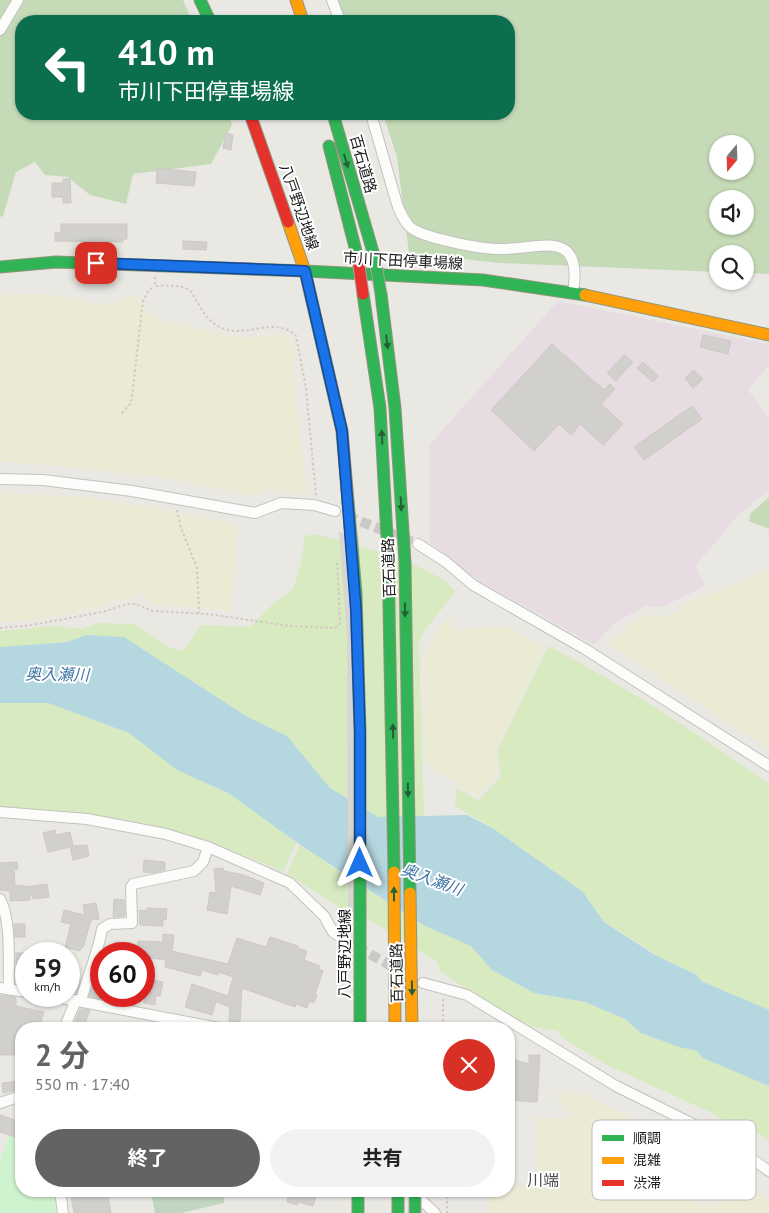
<!DOCTYPE html>
<html lang="ja">
<meta charset="utf-8">
<style>
:root{--surface:#fff;--page:#f2f2f2;--text:#222;--muted:#767676;--accent:#636361}
body{margin:0;font-family:"PT Sans","Noto Sans JP",sans-serif;background:var(--page);color:var(--text);height:100vh;display:flex;flex-direction:column;font-size:19px;white-space:nowrap}
*{box-sizing:border-box;margin:0}
p{font-size:16px;color:var(--muted)}
.icon{flex:none;width:28px;height:28px;fill:none;stroke:currentColor;stroke-width:2;stroke-linecap:round;stroke-linejoin:round}
.map{position:relative;flex:1;overflow:hidden}
.drawer{position:absolute;left:15px;top:1022px;width:500px;height:175px;display:flex;flex-direction:column;background:var(--surface);border-radius:20px;box-shadow:0 1px 4px #0004}
.drawer>*{flex:none}
.banner{position:absolute;left:15px;top:15px;width:500px;height:105px;border-radius:20px;box-shadow:0 1px 4px #0004;background:#0b6e4f;color:#fff;overflow:hidden}
.needle{width:32px;rotate:199deg}
.fabs{position:absolute;left:709px;top:135px;display:grid;gap:10px}
.fabs a{display:grid;place-items:center;width:45px;height:45px;border-radius:50%;background:var(--surface);box-shadow:0 1px 4px #0004;font-size:25px}
.speed{position:absolute;left:15px;top:942px;display:flex;gap:10px;font-size:25px;font-weight:700;text-align:center}
.speed>*{display:grid;place-content:center;width:65px;height:65px;border-radius:50%;background:var(--surface);box-shadow:0 1px 4px #0004;line-height:1}
.speed small{font-size:12px;font-weight:400}
.speed .limit{border:8px solid #d22;background:#fff;color:#111}
.pin{position:absolute;display:grid;place-items:center;width:42px;height:42px;color:#fff;margin:-21px;border-radius:10px;box-shadow:0 2px 8px #0006}
.me{position:absolute;width:55px;margin:-28px;rotate:0deg;stroke-linejoin:round;filter:drop-shadow(0 0 4px #0008)}
.turn{display:flex;align-items:center;gap:18px;height:105px;padding:0 20px;font-size:22px}
.turn .icon{width:65px;height:65px;stroke-width:2.5}
.turn b{display:block;font-size:35px;line-height:42px}
.round{display:grid;place-items:center;flex:none;width:52px;height:52px;border-radius:26px;background:var(--page)}
.summary{display:flex;align-items:center;justify-content:space-between;height:85px;padding:0 20px}
h1{font-size:30px;font-weight:700;line-height:38px;color:var(--accent)}
.button{display:flex;gap:10px;margin-top:auto;padding:10px 20px}
.button a{flex:1;height:58px;border-radius:30px;background:var(--accent);color:#fff;font-size:20px;font-weight:700;line-height:58px;text-align:center}
.button a+a{background:var(--page);color:var(--text)}
.map>svg:first-child{display:block}
.industrial{fill:#e8dce3}
.farmland{fill:#ebebd5}
.grass{fill:#d7eac0}
.forest{fill:#c5dab7;fill-rule:evenodd}
.cemetery{fill:#c1d6c1}
.park{fill:#cff2cf}
.water{fill:#b5d7df}
.pier{fill:#d7d6d4}
.building{fill:#d2d0cc;stroke:#cdc9c4}
.lines{fill:none;stroke-linecap:round;stroke-linejoin:round}
.street-tunnel{stroke:#cbc9c5;stroke-width:10;stroke-dasharray:10 5;stroke-linecap:butt}
.street-casing{stroke:#c2c2bf;stroke-width:12}
.fast-casing{stroke:#93947b;stroke-width:13}
.slow-casing{stroke:#93947b;stroke-width:13}
.jam-casing{stroke:#93947b;stroke-width:13}
.path{stroke:#d6c6c3;stroke-width:2;stroke-dasharray:2.5 2.5;stroke-linecap:butt}
.street{stroke:#fcfcfb;stroke-width:10}
.fast{stroke:#30b455;stroke-width:11}
.slow{stroke:#ff9f0a;stroke-width:11}
.jam{stroke:#e5322d;stroke-width:11}
.fast-bridge-casing{stroke:#c09aa5;stroke-width:13;stroke-linecap:butt}
.jam-bridge-casing{stroke:#c09aa5;stroke-width:13;stroke-linecap:butt}
.fast-bridge{stroke:#30b455;stroke-width:11}
.jam-bridge{stroke:#e5322d;stroke-width:11}
.oneway{fill:#246035}
.route-casing{stroke:#114b97;stroke-width:12}
.route{stroke:#1a73e8;stroke-width:9}
.labels{text-anchor:middle;stroke-width:4;stroke-linejoin:round;paint-order:stroke}
.street-label{font-size:15px;fill:#1b1b1b;stroke:#fff}
.water-label{font-size:16px;font-style:italic;fill:#4276a5;stroke:#fff}
.neighbourhood-label{font-size:16px;fill:#4e4e4e;stroke:#fff}
.key{fill:#fff;stroke:#bbb;stroke-width:1}
.key-label{font-size:14px;fill:#1b1b1b}
</style>
<div class="map">
<svg width="769" height="1213" viewBox="0 0 769 1213">
<rect width="100%" height="100%" fill="#eae8e3"/>
<path class="industrial" d="M 558,301 L 769,344 L 769,365 L 748,390 L 769,418 L 769,489 L 736,518 L 696,565 L 705,586 L 662,607 L 645,606 L 615,623 L 594,645 L 476,579 L 430,543 L 430,444 Z"/>
<path class="farmland" d="M 43,294 L 76,299 L 100,306 L 135,295 L 146,310 L 161,320 L 238,338 L 280,334 L 288,337 L 293,343 L 296,355 L 292,363 L 307,495 L 264,489 L 260,497 L 158,477 L 57,466 L 0,462 L 0,295 Z
M 0,493 L 86,497 L 168,510 L 238,525 L 231,611 L 153,604 L 142,593 L 97,608 L 39,619 L 0,623 Z
M 769,569 L 769,749 L 608,644 L 629,625 L 649,615 L 667,617 L 697,598 L 740,583 Z
M 449,617 L 455,631 L 467,628 L 507,627 L 544,647 L 495,752 L 498,774 L 478,797 L 425,763 L 423,659 L 440,626 Z
M 558,1092 L 581,1094 L 691,1149 L 678,1188 L 680,1193 L 692,1202 L 706,1206 L 722,1204 L 731,1182 L 735,1181 L 758,1191 L 769,1199 L 769,1213 L 487,1213 L 488,1191 L 509,1191 L 509,1188 L 539,1183 L 535,1118 L 570,1119 L 571,1113 L 558,1097 Z"/>
<path class="grass" d="M 316,534 C 353,545 431,562 456,591 L 425,630 L 419,643 L 424,817 L 378,817 L 330,788 L 287,736 L 246,716 L 124,637 L 86,635 L 67,642 L 0,647 L 0,631 L 54,626 L 83,629 L 97,623 L 134,624 L 169,647 L 183,651 L 201,625 L 250,627 L 273,604 L 293,589 L 301,563 L 305,536 Z
M 548,646 C 625,686 698,733 769,784 L 769,1010 L 701,981 L 697,975 L 656,955 L 604,921 L 583,892 L 494,829 L 455,806 L 457,788 L 478,801 L 501,776 L 497,752 Z
M 0,703 L 48,703 L 129,733 L 177,770 L 228,793 L 296,842 L 283,872 C 246,856 209,840 169,830 C 114,815 57,810 0,808 Z
M 300,845 L 423,925 L 471,946 L 492,970 L 534,993 L 585,1002 L 625,1019 L 641,1033 L 679,1047 L 697,1051 L 703,1058 L 769,1086 L 769,1140 L 760,1134 L 747,1134 L 712,1113 L 605,1064 L 561,1037 L 557,1030 C 524,1033 468,989 440,971 L 438,962 L 351,908 L 345,911 L 287,874 Z"/>
<path class="forest" d="M 0,0 L 183,0 L 192,21 L 21,21 L 21,114 L 228,114 L 232,125 L 211,164 L 133,174 L 126,204 L 90,195 L 68,177 L 45,175 L 35,162 L 16,172 L 3,216 L 0,217 Z
M 334,0 L 769,0 L 769,274 L 745,273 L 745,254 L 718,254 L 717,272 L 500,263 L 409,253 L 397,157 L 383,114 L 509,114 L 509,21 L 346,21 ZM 718,144 L 745,144 L 745,171 L 718,171 ZM 718,199 L 745,199 L 745,226 L 718,226 Z
M 769,497 L 769,529 L 749,521 L 750,514 Z"/>
<path class="cemetery" d="M 153,1191 L 224,1191 L 224,1203 L 181,1213 L 155,1213 L 152,1197 Z"/>
<path class="park" d="M 9,1136 L 21,1140 L 21,1191 L 54,1191 L 57,1213 L 0,1213 L 0,1161 Z"/>
<path class="water" d="M 86,635 L 124,637 L 246,716 L 287,736 L 330,788 L 378,817 L 467,815 L 494,829 L 583,892 L 604,922 L 655,955 L 697,975 L 701,981 L 769,1010 L 769,1086 L 703,1058 L 697,1051 L 679,1047 L 641,1033 L 625,1019 L 585,1002 L 534,993 L 492,970 L 471,946 L 423,925 L 299,844 L 228,793 L 177,770 L 129,733 L 48,703 L 0,703 L 0,647 L 67,642 Z"/>
<path class="pier" d="M 339,532 L 359,538 L 367,923 L 348,913 L 347,636 Z"/>
<path class="building" d="M 226,133 L 233,135 L 231,150 L 223,148 Z
M 157,168 L 196,172 L 194,186 L 156,183 Z
M 63,179 L 70,179 L 71,203 L 63,203 L 63,197 L 52,197 L 52,183 L 63,183 Z
M 61,224 L 127,224 L 127,239 L 123,239 L 123,242 L 55,241 L 55,233 L 61,233 Z
M 183,241 L 207,242 L 206,250 L 183,249 Z
M 703,335 L 731,341 L 728,354 L 700,347 Z
M 552,344 L 604,390 L 610,384 L 615,389 L 601,404 L 623,424 L 603,445 L 580,424 L 571,435 L 559,424 L 534,451 L 491,410 Z
M 624,355 L 633,362 L 616,381 L 607,373 Z
M 643,362 L 658,376 L 653,382 L 637,368 Z
M 694,370 L 703,379 L 693,388 L 685,378 Z
M 692,406 L 702,419 L 644,460 L 634,447 Z
M 55,830 L 56,835 L 70,832 L 73,846 L 87,845 L 89,856 L 73,860 L 70,847 L 48,852 L 43,833 Z
M 144,860 L 165,862 L 165,870 L 154,873 L 143,872 Z
M 17,862 L 18,869 L 14,870 L 15,885 L 25,886 L 25,887 L 47,884 L 49,897 L 33,899 L 32,895 L 30,895 L 30,900 L 10,901 L 10,891 L 0,890 L 0,863 Z
M 223,868 L 224,871 L 244,875 L 264,883 L 260,895 L 231,886 L 227,914 L 207,910 L 210,892 L 216,893 L 214,869 Z
M 114,899 L 124,900 L 125,916 L 113,917 Z
M 96,903 L 99,919 L 91,920 L 83,948 L 81,947 L 80,951 L 65,947 L 71,924 L 61,922 L 64,910 L 85,915 L 83,905 Z
M 147,908 L 167,909 L 166,920 L 163,919 L 163,926 L 140,925 L 139,910 L 147,911 Z
M 14,924 L 25,924 L 25,937 L 15,937 Z
M 163,934 L 174,935 L 172,951 L 228,964 L 237,938 L 266,947 L 270,937 L 298,946 L 298,948 L 307,951 L 304,960 L 320,966 L 318,969 L 323,971 L 315,994 L 317,995 L 314,1003 L 309,1001 L 307,1008 L 296,1004 L 295,1007 L 242,988 L 240,1022 L 229,1021 L 230,1007 L 216,1002 L 212,1015 L 185,1007 L 192,984 L 228,996 L 233,977 L 219,972 L 218,975 L 202,970 L 200,976 L 165,967 L 166,960 L 144,957 L 144,954 L 137,954 L 138,941 L 163,942 Z
M 16,953 L 25,953 L 24,966 L 16,965 Z
M 19,968 L 26,970 L 26,985 L 16,982 Z
M 69,978 L 80,980 L 76,993 L 69,992 Z
M 95,979 L 101,981 L 101,999 L 89,996 Z
M 152,980 L 163,982 L 160,996 L 156,996 L 155,1005 L 144,1003 L 144,986 L 150,987 Z
M 0,995 L 16,997 L 16,1006 L 44,1012 L 39,1029 L 21,1029 L 21,1055 L 0,1055 Z
M 80,1009 L 90,1010 L 84,1026 L 80,1024 L 79,1029 L 72,1029 Z
M 529,1055 L 540,1055 L 537,1102 L 509,1100 L 509,1058 L 529,1064 Z
M 21,1081 L 21,1089 L 3,1093 L 2,1083 Z
M 0,1115 L 21,1122 L 21,1139 L 0,1132 Z
M 70,1191 L 107,1191 L 111,1213 L 74,1213 Z
M 294,1191 L 317,1191 L 313,1206 L 298,1202 L 297,1205 L 287,1202 L 289,1192 L 294,1194 Z"/>
<g class="lines">
<path class="street-tunnel" d="M 347,516 L 418,544
M 357,947 L 397,969"/>
<g class="street-casing">
<path id="street" d="M 332,0 L 340,21
M 0,30 L 18,0
M 371,114 L 397,204 C 400,212 403,220 410,227 C 422,238 481,249 499,249 C 537,250 584,226 573,292
M 0,479 L 43,480 L 132,491 L 255,513 L 281,503 L 314,505 L 335,511
M 418,544 L 446,562 L 473,585 L 585,649 L 769,766
M 0,812 L 87,819 L 166,834 L 208,847 L 290,883 L 324,916 L 333,932 L 348,942
M 0,899 C 12,922 8,963 9,989
M 423,983 L 467,995 L 616,1086 L 725,1140 L 769,1171
M 0,988 L 26,992
M 51,996 L 224,1029
M 81,1001 C 87,976 98,954 102,929 L 110,924 L 132,923 L 131,887 L 133,884 L 194,871 L 203,862 L 208,847
M 64,1029 L 76,1000
M 0,1103 L 21,1096
M 60,1191 L 63,1213
M 415,1194 L 435,1213"/>
</g>
<g class="fast-casing">
<path id="fast" d="M 200,0 L 210,21
M 333,114 L 375,259
M 329,146 L 358,259
M 0,267 L 56,262 L 305,271 L 483,280 L 585,295
M 363,294 L 380,408 L 388,555 L 394,872
M 381,294 L 395,408 L 405,562 L 410,893
M 348,501 L 356,593 L 360,732 L 360,1029
M 358,1191 L 358,1213
M 398,1191 L 398,1213"/>
</g>
<g class="slow-casing">
<path id="slow" d="M 296,0 L 303,21
M 288,222 L 305,271 L 342,431 L 348,501
M 585,295 L 769,335
M 394,872 L 395,1029
M 410,893 L 412,1029"/>
</g>
<g class="jam-casing">
<path id="jam" d="M 250,114 L 288,222"/>
</g>
<path class="path" d="M 155,277 L 155,286 C 165,286 181,284 189,290 C 193,293 195,299 198,303 C 205,316 213,327 229,330 C 250,335 278,317 296,336 L 306,388 L 316,496
M 122,413 L 131,403 L 132,396 L 143,301 L 147,293 L 154,286
M 177,510 L 181,528 L 197,568 L 199,613
M 0,628 L 32,625 L 102,612 L 127,604 L 136,604 L 153,611 L 208,614 L 291,626 L 335,628 L 340,623 L 337,561
M 443,999 L 443,1029
M 447,1191 L 447,1213"/>
<use href="#street" class="street"/>
<use href="#fast" class="fast"/>
<use href="#slow" class="slow"/>
<use href="#jam" class="jam"/>
<g class="fast-bridge-casing">
<path id="fast-bridge" d="M 375,259 L 381,294
M 415,1191 L 415,1213"/>
</g>
<g class="jam-bridge-casing">
<path id="jam-bridge" d="M 358,259 L 363,294"/>
</g>
<use href="#fast-bridge" class="fast-bridge"/>
<use href="#jam-bridge" class="jam-bridge"/>
</g>
<defs><path id="oneway-solid" d="M-6-.8H1V-3.2L6.5 0L1 3.2V.8H-6Z" transform="scale(1.25)"/></defs>
<g class="oneway">
<use href="#oneway-solid" transform="translate(346 161) rotate(74)"/>
<use href="#oneway-solid" transform="translate(387 342) rotate(83)"/>
<use href="#oneway-solid" transform="translate(382 437) rotate(-93)"/>
<use href="#oneway-solid" transform="translate(401 504) rotate(87)"/>
<use href="#oneway-solid" transform="translate(405 610) rotate(89)"/>
<use href="#oneway-solid" transform="translate(393 731) rotate(-91)"/>
<use href="#oneway-solid" transform="translate(408 790) rotate(89)"/>
<use href="#oneway-solid" transform="translate(394 894) rotate(-90)"/>
<use href="#oneway-solid" transform="translate(412 988) rotate(89)"/>
</g>
<g class="lines">
<g class="route-casing">
<path id="route" d="M 96,263 L 305,271 L 342,431 L 356,610 L 360,732 L 360,863"/>
</g>
<use href="#route" class="route"/>
</g>
<g class="labels">
<g class="street-label">
<text transform="translate(363 164) rotate(74)" y="5">百石道路</text>
<text transform="translate(299 207) rotate(71)" y="5">八戸野辺地線</text>
<text transform="translate(403 261) rotate(3)" y="5">市川下田停車場線</text>
<text transform="translate(389 568) rotate(-92)" y="5">百石道路</text>
<text transform="translate(345 954) rotate(-90)" y="5">八戸野辺地線</text>
<text transform="translate(397 973) rotate(-91)" y="5">百石道路</text>
</g>
<g class="water-label">
<text transform="translate(57 674) rotate(1)" y="6">奥入瀬川</text>
<text transform="translate(432 879) rotate(20)" y="6">奥入瀬川</text>
</g>
<g class="neighbourhood-label">
<text x="543" y="1186">川端</text>
</g>
</g>
<rect x="592" y="1120" width="164" height="80" rx="8" class="key"/>
<rect x="602" y="1135" width="22" height="6" fill="#30b455"/>
<rect x="602" y="1157" width="22" height="7" fill="#ff9f0a"/>
<rect x="602" y="1180" width="22" height="6" fill="#e5322d"/>
<g class="key-label">
<text x="633" y="1143">順調</text>
<text x="633" y="1165">混雑</text>
<text x="633" y="1188">渋滞</text>
</g>
</svg>
<div class="fabs">
<a><svg class="needle" viewBox="-14 -14 28 28"><path d="M0-13l5 13h-10z" fill="#e53935"/><path d="M0 13l5-13h-10z" fill="#767676"/></svg></a>
<a><svg class="icon" aria-label="sound" viewBox="0 0 24 24"><path d="M4 9h4l5-4v14l-5-4H4zM17 9q2 3 0 6"/></svg></a>
<a><svg class="icon" aria-label="search" viewBox="0 0 24 24"><circle cx="10" cy="10" r="6"/><path d="M15 15l6 6"/></svg></a>
</div>
<div class="speed"><div>59<small>km/h</small></div><div class="limit">60</div></div>
<div class="pin" style="left:96px;top:263px;background:#d93025"><svg class="icon" aria-label="arrive" viewBox="0 0 24 24"><path d="M6 21V4h12l-3 4 3 4H6"/></svg></div>
<svg class="me" style="left:360px;top:863px" viewBox="-20 -20 40 40"><path d="M0-17L14 15 0 8-14 15z" fill="#1a73e8" stroke="#fff" stroke-width="4"/></svg>
<div class="banner">
<div class="turn"><svg class="icon" aria-label="left" viewBox="0 0 24 24"><path d="M17 20v-9H6M10 6l-5 5 5 5"/></svg><div><b>410 m</b>市川下田停車場線</div></div>
</div>
<section class="drawer">
<div class="summary"><div><h1>2 分</h1><p>550 m · 17:40</p></div><a class="round" style="background:#d93025;color:#fff"><svg class="icon" aria-label="close" viewBox="0 0 24 24"><path d="M6 6l12 12M18 6L6 18"/></svg></a></div>
<div class="button"><a>終了</a><a>共有</a></div>
</section>
</div>
